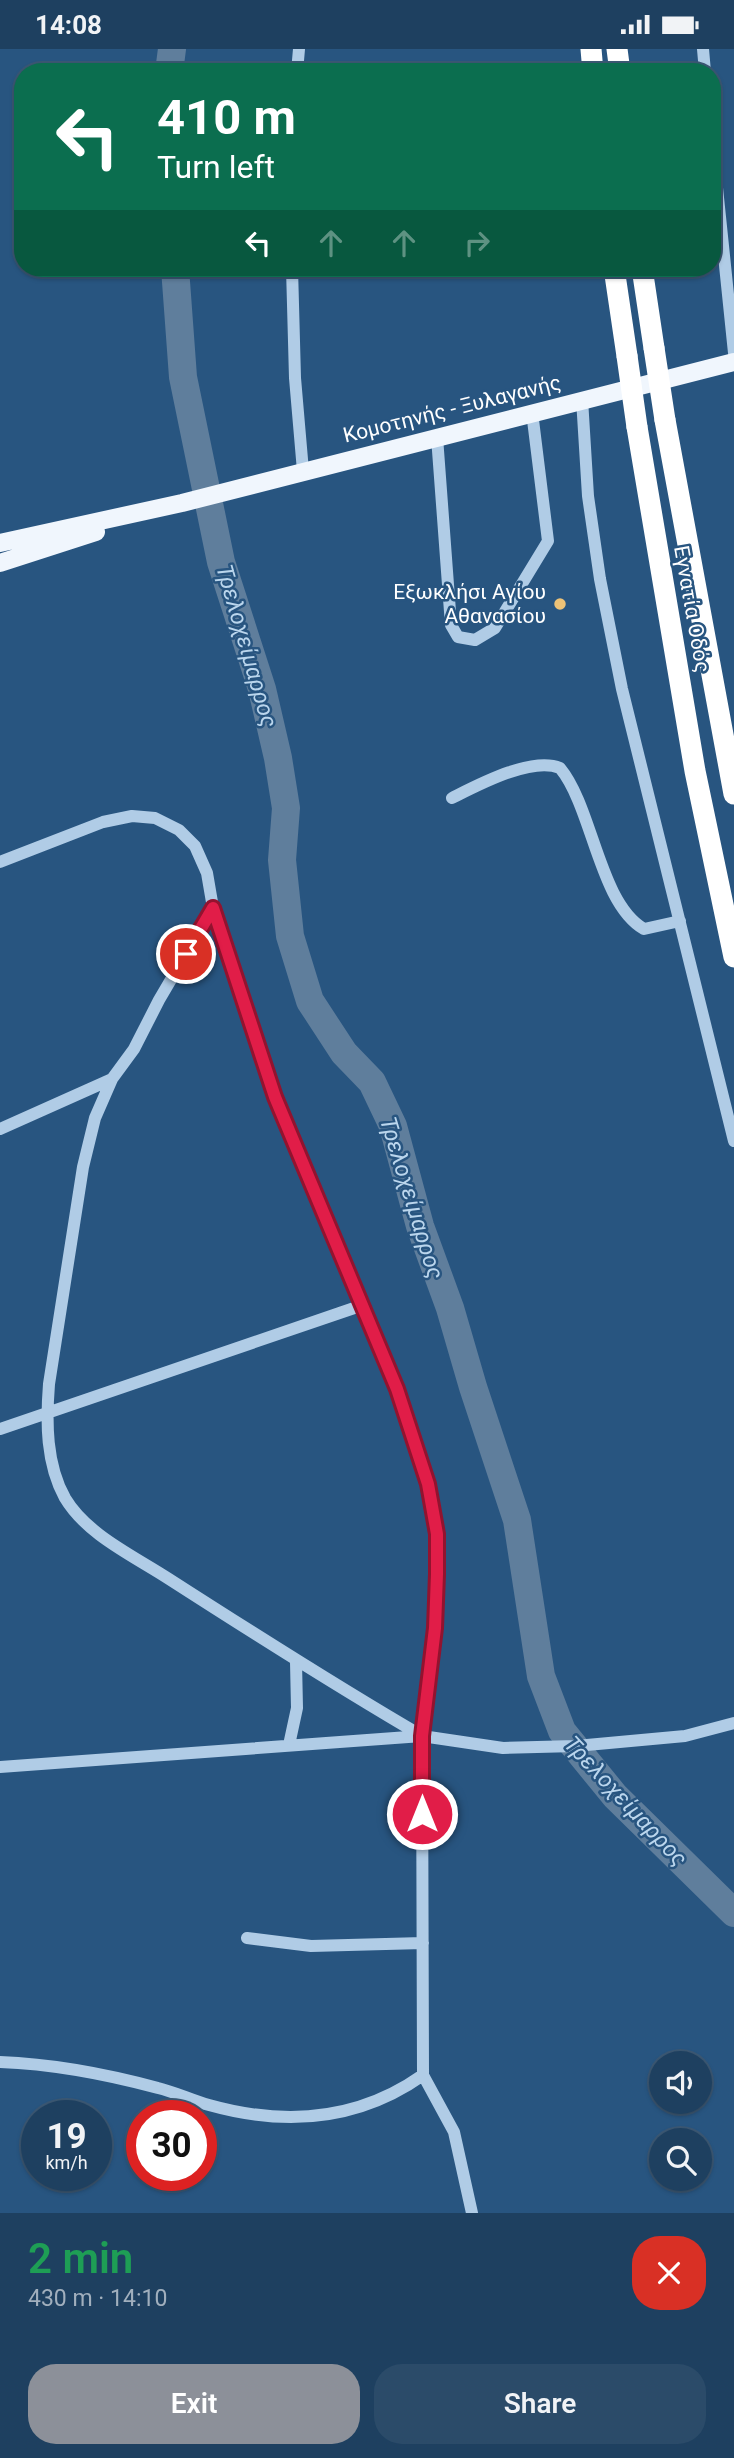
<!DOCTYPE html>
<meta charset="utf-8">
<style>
:root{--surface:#1e4060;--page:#2b4b69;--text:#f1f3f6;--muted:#a1afbd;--line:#3c5975;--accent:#8c9099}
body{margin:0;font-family:Roboto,sans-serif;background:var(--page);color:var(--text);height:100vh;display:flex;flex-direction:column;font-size:26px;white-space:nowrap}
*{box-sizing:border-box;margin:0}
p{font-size:23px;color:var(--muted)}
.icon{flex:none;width:38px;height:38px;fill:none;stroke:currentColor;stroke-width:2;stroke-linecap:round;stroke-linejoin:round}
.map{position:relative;height:2164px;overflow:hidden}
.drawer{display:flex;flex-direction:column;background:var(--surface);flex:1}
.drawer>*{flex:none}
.guide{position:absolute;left:14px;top:14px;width:707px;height:214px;border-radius:28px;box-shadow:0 2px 5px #0004,0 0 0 2px var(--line);background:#0b6e4f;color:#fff;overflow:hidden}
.fabs{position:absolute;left:649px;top:2002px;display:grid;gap:14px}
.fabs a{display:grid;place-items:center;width:63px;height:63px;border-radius:50%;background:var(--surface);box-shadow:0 2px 5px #0004,0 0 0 2px var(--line);font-size:35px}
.speed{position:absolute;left:21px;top:2051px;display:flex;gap:14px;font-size:35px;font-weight:700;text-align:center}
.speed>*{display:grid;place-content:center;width:91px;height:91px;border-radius:50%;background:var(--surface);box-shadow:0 2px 5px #0004,0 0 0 2px var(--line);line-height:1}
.speed small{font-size:18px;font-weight:400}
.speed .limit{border:10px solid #d22;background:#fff;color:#111}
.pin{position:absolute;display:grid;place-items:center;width:60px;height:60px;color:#fff;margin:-30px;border:4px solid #fff;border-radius:50%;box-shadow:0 2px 7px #0007}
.me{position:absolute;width:77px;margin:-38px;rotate:0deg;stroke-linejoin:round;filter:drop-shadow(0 0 5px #0008)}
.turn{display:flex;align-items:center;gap:24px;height:147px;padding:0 28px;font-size:32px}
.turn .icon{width:91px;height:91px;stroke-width:2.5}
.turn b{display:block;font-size:49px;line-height:60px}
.lanes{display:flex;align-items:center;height:66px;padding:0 28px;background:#0003;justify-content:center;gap:35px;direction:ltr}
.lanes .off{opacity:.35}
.round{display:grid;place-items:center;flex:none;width:74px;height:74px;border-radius:28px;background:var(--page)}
.summary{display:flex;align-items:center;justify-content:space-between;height:119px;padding:0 28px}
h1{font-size:42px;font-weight:600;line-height:52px;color:#1e9e55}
.action{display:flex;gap:14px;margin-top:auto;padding:14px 28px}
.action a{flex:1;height:80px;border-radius:28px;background:var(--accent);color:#fff;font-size:28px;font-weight:600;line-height:80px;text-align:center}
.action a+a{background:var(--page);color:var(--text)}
.status{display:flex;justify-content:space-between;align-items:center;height:49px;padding:0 35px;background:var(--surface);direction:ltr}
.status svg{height:19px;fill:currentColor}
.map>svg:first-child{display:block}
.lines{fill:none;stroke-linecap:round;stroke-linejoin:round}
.river{stroke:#5f7e9c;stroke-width:28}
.minor{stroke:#b0cce6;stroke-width:12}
.major{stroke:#f0f6fd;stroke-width:18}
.highway{stroke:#fff;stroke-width:21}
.highway-bridge{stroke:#fff;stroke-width:21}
.route-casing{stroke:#92132f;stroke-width:18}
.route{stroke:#e11d48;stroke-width:12}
.poi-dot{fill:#edc277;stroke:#285580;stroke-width:2.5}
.labels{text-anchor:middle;stroke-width:5;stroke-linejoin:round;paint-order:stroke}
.street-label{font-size:21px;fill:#fff;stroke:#285580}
.poi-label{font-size:21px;fill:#fff;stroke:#285580;text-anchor:end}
.water-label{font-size:23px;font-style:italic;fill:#bbd6ed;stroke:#285580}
</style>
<div class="status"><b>14:08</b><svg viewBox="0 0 49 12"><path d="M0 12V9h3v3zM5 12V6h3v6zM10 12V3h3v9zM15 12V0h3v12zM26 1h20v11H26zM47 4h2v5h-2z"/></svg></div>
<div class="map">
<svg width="734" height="2164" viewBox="0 0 734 2164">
<rect width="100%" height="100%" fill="#285580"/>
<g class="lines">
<path class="river" d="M 169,23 L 172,0
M 175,219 L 183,328 L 221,513 L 262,640 L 278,709 L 286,759 L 282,811 L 290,887 L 310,952 L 344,1004 L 372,1033 L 393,1077 L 420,1177 L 450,1259 L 473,1338 L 517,1471 L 541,1627 L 562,1682 L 615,1747 L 734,1864"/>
<path class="minor" d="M 703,0 L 705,23
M 297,23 L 299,0
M 712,90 L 734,304
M 292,219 L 295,329 L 303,422
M 582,350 L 588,447 L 600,530 L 622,640 L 734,1092
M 437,388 L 451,576 L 458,588 L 475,591 L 495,579 L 548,492 L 532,363
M 452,749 C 478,736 532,707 560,719 C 593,759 599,854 644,880 L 680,872
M 0,813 L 103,773 L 132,767 L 155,769 L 179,781 L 195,797 L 207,824 L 213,859 L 275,1048 L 397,1340 L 428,1435 L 437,1485 L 435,1579 L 422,1687 L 423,2026 L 454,2083 L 472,2164
M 213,859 L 159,951 L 134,1000 L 112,1030 L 95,1069 L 83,1118 L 49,1335 C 46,1373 46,1415 65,1449 C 87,1486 134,1507 169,1530 C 253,1584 336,1637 422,1687
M 0,1080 L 112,1030
M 0,1380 L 363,1256
M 289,1696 L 297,1659 L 296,1613
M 0,1718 L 422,1687 L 503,1699 L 576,1697 L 685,1687 L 734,1674
M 247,1889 L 311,1897 L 423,1894
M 0,2013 C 54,2015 106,2025 158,2039 C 175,2043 191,2051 209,2056 C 284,2077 358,2072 423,2026"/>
<path class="major" d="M 0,494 L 182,454 L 734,313
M 0,514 L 96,483"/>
<path class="highway" d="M 591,0 L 593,23
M 617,0 L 620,23
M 614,219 L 627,307
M 642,219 L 654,299
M 665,371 L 734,745
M 637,378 L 695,722 L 734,908"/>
<path class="highway-bridge" d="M 654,299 L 665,371
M 627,307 L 637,378"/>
</g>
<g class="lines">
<g class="route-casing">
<path id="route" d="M 186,905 L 213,859 L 275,1048 L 397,1340 L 428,1435 L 437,1485 L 437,1525 L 435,1579 L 422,1687 L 422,1765"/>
</g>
<use href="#route" class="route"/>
</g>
<circle class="poi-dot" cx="560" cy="555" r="7"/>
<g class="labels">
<g class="street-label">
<text transform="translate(452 360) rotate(-14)" y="7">Κομοτηνής - Ξυλαγανής</text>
<text transform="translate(692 560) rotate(80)" y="7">Εγνατία Οδός</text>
</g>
<g class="poi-label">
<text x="546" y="550">Εξωκλήσι Αγίου<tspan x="546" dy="24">Αθανασίου</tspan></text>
</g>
<g class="water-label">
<text transform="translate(247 597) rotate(74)" y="8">Τρελοχείμαρρος</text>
<text transform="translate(412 1149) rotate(73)" y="8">Τρελοχείμαρρος</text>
<text transform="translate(626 1752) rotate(47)" y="8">Τρελοχείμαρρος</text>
</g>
</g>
</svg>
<div class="fabs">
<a><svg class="icon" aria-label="sound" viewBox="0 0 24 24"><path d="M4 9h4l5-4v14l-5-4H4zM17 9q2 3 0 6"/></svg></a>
<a><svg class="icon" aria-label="search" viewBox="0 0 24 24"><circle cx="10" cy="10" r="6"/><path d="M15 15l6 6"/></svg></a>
</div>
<div class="speed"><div>19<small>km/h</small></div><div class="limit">30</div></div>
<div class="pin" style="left:186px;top:905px;background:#d93025"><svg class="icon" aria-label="arrive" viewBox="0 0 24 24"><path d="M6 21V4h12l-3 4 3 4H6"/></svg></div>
<svg class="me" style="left:422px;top:1765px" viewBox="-20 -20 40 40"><circle r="17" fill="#e11d48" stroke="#fff" stroke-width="3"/><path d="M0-11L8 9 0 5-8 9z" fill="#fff"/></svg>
<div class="guide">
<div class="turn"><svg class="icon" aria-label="left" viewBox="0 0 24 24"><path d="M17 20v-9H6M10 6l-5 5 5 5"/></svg><div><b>410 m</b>Turn left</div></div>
<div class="lanes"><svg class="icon" aria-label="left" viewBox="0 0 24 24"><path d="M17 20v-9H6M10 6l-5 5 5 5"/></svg><svg class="icon off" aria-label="ahead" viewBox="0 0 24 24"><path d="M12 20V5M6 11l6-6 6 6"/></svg><svg class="icon off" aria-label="ahead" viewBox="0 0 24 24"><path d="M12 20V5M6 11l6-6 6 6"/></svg><svg class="icon off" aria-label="right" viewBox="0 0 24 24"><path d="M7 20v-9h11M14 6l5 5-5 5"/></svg></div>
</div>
</div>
<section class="drawer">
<div class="summary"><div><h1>2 min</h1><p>430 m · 14:10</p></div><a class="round" style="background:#d93025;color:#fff"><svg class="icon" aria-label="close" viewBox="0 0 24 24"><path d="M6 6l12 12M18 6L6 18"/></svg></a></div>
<div class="action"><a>Exit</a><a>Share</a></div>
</section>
